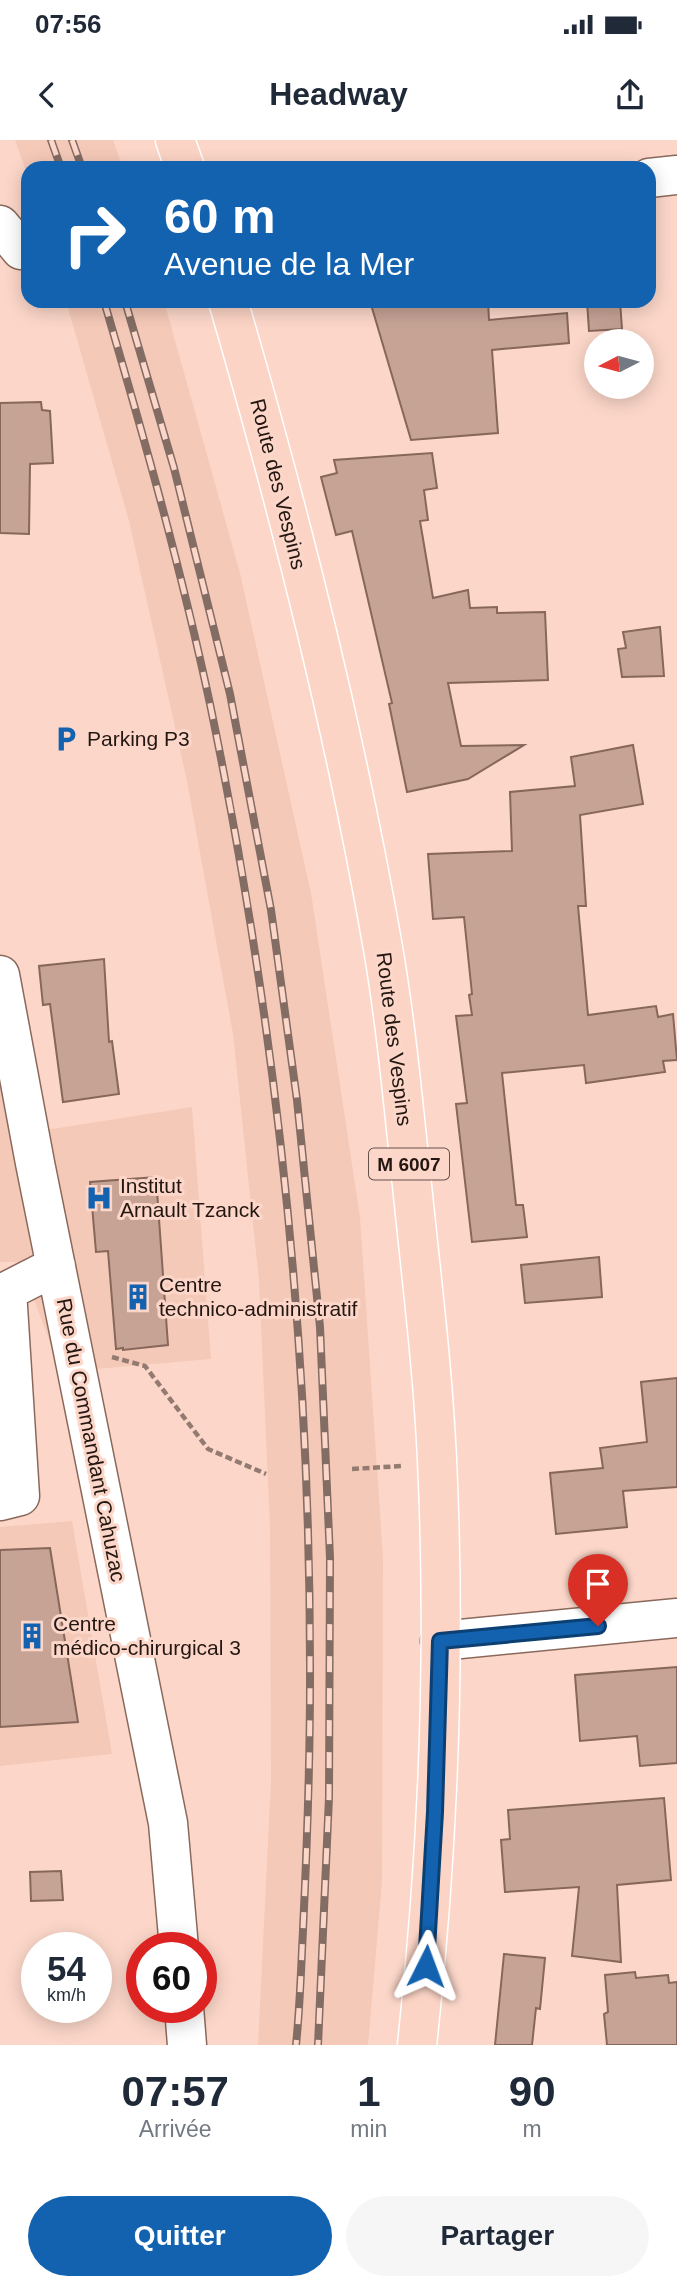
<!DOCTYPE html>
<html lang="fr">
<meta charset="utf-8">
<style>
:root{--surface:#fff;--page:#f6f6f7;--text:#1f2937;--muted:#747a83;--accent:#1362b0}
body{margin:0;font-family:Arial,sans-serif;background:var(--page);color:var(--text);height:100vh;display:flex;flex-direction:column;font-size:26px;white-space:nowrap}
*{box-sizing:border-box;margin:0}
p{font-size:23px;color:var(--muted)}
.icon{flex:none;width:38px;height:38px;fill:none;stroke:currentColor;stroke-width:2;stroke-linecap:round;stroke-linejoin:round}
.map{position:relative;height:1905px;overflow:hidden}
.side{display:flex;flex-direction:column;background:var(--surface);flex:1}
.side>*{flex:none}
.guide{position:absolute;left:21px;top:21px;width:635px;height:147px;border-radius:21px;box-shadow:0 4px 18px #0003;background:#1362b0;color:#fff;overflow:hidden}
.needle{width:46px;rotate:264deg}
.controls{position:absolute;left:584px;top:189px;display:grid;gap:14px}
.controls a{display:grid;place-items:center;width:70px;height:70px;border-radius:50%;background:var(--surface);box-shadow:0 4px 18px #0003;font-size:35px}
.speed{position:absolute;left:21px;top:1792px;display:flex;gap:14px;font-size:35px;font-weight:700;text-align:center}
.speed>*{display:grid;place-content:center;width:91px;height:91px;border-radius:50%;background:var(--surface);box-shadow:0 4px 18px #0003;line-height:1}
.speed small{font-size:18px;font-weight:400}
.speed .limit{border:10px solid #d22;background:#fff;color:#111}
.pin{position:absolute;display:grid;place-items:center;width:60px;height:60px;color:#fff;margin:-72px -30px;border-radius:50% 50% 50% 0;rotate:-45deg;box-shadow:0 0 7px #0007}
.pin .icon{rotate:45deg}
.me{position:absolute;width:77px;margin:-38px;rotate:3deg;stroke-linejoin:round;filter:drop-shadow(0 0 5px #0008)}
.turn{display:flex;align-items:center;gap:24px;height:147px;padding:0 28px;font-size:32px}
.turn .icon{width:91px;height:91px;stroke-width:2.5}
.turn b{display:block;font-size:49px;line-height:60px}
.eta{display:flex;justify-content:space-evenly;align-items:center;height:119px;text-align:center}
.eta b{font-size:42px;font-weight:700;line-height:49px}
.primary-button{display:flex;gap:14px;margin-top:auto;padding:14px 28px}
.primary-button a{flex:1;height:80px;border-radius:42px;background:var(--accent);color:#fff;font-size:28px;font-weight:700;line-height:80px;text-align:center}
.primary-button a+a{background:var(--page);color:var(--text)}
.status{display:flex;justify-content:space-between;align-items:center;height:49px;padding:0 35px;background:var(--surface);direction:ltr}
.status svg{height:19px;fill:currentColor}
header{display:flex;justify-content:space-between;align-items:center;height:91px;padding:0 28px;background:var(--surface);font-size:32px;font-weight:700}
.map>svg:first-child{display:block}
.built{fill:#f5c9b8}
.building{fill:#c6a395;stroke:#87675a;stroke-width:2}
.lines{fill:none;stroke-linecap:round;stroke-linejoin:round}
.minor-casing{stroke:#8a695c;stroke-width:41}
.major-casing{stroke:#fff;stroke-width:41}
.path{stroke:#947b71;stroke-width:4.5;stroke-dasharray:7 3.5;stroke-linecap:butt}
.minor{stroke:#fff;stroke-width:38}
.major{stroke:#fcd4c5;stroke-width:38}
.rail-casing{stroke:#836c63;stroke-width:8}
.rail{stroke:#fcd7c9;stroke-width:5;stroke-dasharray:16;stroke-linecap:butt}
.route-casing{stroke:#0c4072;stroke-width:18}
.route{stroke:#1362b0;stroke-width:12}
.labels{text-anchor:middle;stroke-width:6;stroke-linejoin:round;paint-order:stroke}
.shield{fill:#fcd7c9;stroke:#655149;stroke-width:2}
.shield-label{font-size:19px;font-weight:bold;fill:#241712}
.street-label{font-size:21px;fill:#241712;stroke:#fcd7c9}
.poi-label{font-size:21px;fill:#241712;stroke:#fcd7c9;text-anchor:start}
</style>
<div class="status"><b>07:56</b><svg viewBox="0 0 49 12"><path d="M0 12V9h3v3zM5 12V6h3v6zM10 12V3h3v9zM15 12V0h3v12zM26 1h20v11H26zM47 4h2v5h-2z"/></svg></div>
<header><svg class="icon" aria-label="back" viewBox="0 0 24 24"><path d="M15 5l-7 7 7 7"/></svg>Headway<svg class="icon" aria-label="share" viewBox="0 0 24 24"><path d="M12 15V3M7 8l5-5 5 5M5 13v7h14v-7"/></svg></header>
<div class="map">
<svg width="677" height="1905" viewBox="0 0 677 1905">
<rect width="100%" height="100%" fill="#fcd7c9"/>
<path class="built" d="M 15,0 L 113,0 L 123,28 L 28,28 L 28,37 Z
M 66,161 L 164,161 L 240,433 L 311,753 L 360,1077 L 383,1418 L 382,1742 L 368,1905 L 258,1905 L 271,1641 L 270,1386 L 259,1141 L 233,894 L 187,641 L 129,381 Z
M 0,942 L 20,994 L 192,967 L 211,1219 L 61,1232 L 20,1122 L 0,1122 Z
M 72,1381 L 112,1614 L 0,1626 L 0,1387 Z"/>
<path class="building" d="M 370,161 L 488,161 L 489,180 L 567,173 L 569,203 L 492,210 L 498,293 L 411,300 Z
M 587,161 L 620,161 L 622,189 L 589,191 Z
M 41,262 L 42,270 L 50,271 L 53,323 L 30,324 L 29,394 L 0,393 L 0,263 Z
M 432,313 L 437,348 L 424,350 L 428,380 L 420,381 L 433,458 L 468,450 L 470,468 L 497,467 L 497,473 L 545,472 L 548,540 L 448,543 L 461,606 L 524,605 L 468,639 L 407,652 L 389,564 L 392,563 L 352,391 L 336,395 L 321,337 L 337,333 L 334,320 Z
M 660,487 L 664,536 L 622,537 L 618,509 L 626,508 L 623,492 Z
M 633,605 L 643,664 L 580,675 L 586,766 L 578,766 L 588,875 L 656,866 L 658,877 L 673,874 L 677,920 L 663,921 L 665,932 L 586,943 L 584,925 L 502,933 L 516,1065 L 523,1065 L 527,1097 L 472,1102 L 456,964 L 467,963 L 456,876 L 472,875 L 469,855 L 472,854 L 464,777 L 433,779 L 428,714 L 512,711 L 510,652 L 575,646 L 571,617 Z
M 104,819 L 109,902 L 112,901 L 119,954 L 63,962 L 50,864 L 43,865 L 39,826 Z
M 156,1037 L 168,1205 L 123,1210 L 123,1208 L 116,1209 L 108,1111 L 96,1112 L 90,1042 Z
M 599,1117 L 602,1157 L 525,1163 L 521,1125 Z
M 677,1238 L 677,1347 L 623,1351 L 627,1387 L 556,1394 L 550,1333 L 603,1328 L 600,1308 L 647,1302 L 641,1242 Z
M 50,1408 L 78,1582 L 0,1587 L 0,1410 Z
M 677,1527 L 677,1623 L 640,1626 L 637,1596 L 580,1601 L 575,1535 Z
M 664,1658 L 671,1740 L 617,1745 L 621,1822 L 572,1816 L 579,1747 L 505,1752 L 501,1700 L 510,1699 L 508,1670 Z
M 61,1731 L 63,1760 L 31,1761 L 30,1732 Z
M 504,1814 L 545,1818 L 540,1869 L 536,1868 L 532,1905 L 495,1905 Z
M 635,1832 L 636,1838 L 668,1835 L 669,1843 L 677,1842 L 677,1905 L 607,1905 L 604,1874 L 608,1872 L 605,1835 Z"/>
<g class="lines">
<g class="minor-casing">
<path id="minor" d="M 649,38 L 677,35
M 0,85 L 21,110
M 0,835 L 35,1023 L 168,1683 L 179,1808
M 0,1361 L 20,1356 L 7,1151 L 56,1126
M 440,1501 L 677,1478
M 184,1867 L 187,1905"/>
</g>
<g class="major-casing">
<path id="major" d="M 175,0 L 185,28
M 228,161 C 290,372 345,591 383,808 C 397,890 404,973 413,1055 C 422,1143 433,1231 437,1320 C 446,1512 438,1714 417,1905"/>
</g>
<path class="path" d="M 112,1217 L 145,1226 L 208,1309 L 266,1334
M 352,1329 L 402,1326"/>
<use href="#minor" class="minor"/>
<use href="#major" class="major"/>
<g class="rail-casing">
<path id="rail" d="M 51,0 L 61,28
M 72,0 L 82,28
M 104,161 C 143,294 181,428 210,564 C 277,886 311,1213 310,1542 C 310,1625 307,1707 303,1790 C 301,1828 300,1867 296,1905
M 125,161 L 174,328 L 230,554 L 271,770 L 297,960 L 320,1187 L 330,1418 L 329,1657 L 318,1905"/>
</g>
<use href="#rail" class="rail"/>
</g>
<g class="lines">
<g class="route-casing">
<path id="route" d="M 426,1826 L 435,1672 L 440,1501 L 598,1486"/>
</g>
<use href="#route" class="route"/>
</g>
<defs>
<g id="parking-bare" transform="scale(2.1)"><path d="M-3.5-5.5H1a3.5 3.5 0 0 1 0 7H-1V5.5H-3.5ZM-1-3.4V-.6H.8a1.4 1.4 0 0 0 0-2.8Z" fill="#1362b0" stroke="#fcd7c9" stroke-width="2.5" paint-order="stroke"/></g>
<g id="hospital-bare" transform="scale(2.1)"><path d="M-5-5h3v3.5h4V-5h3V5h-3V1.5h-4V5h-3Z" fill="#1362b0" stroke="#fcd7c9" stroke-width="2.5" paint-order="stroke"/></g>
<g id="building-bare" transform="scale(2.1)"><path d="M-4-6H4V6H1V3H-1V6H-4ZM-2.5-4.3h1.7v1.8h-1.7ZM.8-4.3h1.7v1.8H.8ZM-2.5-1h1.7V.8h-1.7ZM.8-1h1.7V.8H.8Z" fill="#1362b0" stroke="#fcd7c9" stroke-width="2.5" paint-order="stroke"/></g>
</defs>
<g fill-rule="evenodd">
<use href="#parking-bare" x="66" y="599"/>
<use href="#hospital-bare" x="99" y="1058"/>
<use href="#building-bare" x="138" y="1157"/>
<use href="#building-bare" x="32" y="1496"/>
</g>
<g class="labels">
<rect class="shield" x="369" y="1008.5" width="80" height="31" rx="5"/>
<g class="shield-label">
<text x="409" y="1031">M 6007</text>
</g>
<g class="street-label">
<text transform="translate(278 344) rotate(76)" y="7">Route des Vespins</text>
<text transform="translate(394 899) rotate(83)" y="7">Route des Vespins</text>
<text transform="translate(91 1300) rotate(79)" y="7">Rue du Commandant Cahuzac</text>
</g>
<g class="poi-label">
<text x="87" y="606">Parking P3</text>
<text x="120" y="1053">Institut<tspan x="120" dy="24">Arnault Tzanck</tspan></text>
<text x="159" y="1152">Centre<tspan x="159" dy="24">technico-administratif</tspan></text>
<text x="53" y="1491">Centre<tspan x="53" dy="24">médico-chirurgical 3</tspan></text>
</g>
</g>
</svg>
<div class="controls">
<a><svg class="needle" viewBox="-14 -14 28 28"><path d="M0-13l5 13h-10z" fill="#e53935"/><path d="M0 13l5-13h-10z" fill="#747a83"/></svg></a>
</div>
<div class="speed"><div>54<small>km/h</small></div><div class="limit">60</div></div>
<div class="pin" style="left:598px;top:1486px;background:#d93025"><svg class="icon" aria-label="arrive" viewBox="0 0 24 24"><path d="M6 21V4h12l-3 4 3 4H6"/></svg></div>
<svg class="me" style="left:426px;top:1826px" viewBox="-20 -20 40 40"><path d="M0-17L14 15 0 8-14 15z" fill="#1362b0" stroke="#fff" stroke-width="4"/></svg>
<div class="guide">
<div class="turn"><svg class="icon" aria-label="right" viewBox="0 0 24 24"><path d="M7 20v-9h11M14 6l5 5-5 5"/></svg><div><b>60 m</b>Avenue de la Mer</div></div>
</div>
</div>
<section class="side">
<div class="eta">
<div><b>07:57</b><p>Arrivée</p></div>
<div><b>1</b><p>min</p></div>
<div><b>90</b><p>m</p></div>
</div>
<div class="primary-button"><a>Quitter</a><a>Partager</a></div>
</section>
